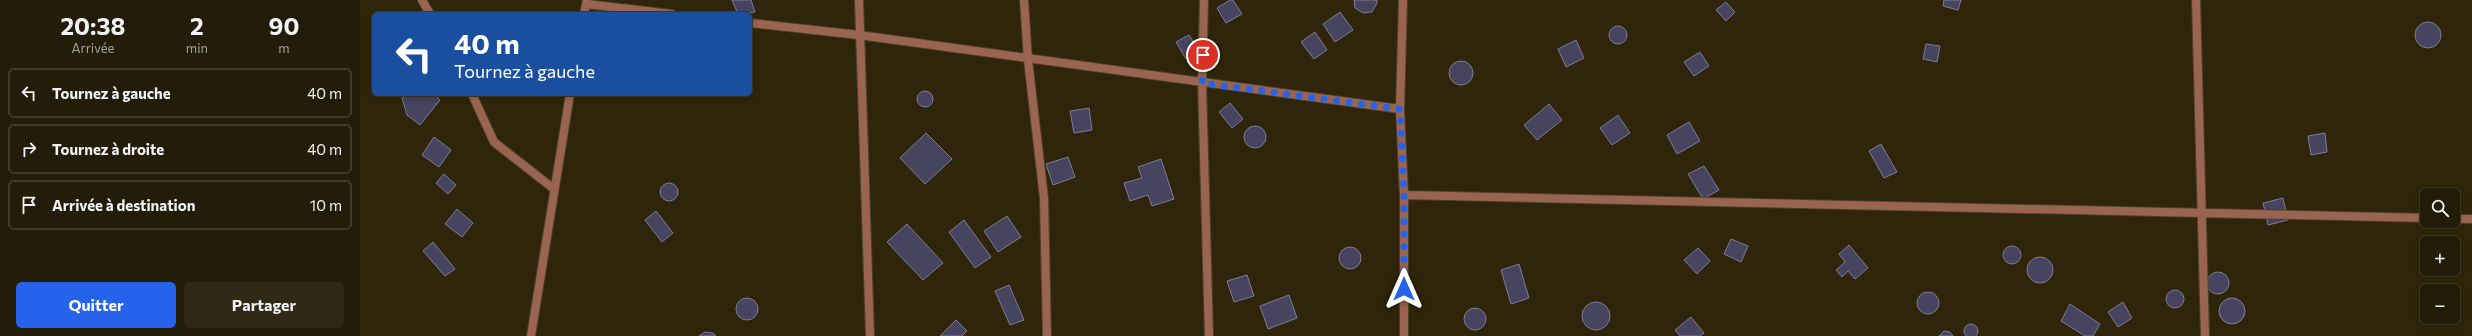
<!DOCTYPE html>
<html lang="fr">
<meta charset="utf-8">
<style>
:root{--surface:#231c08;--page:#2f2916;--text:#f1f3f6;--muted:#a3a19c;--line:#403a29;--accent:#2563eb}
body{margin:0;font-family:Commissioner,sans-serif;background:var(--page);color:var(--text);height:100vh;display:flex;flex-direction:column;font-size:15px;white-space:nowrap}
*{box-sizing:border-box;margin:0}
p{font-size:13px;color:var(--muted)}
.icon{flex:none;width:22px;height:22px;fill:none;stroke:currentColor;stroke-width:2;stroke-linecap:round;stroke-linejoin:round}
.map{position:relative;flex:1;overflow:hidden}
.details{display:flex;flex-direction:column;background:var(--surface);width:360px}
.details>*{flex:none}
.banner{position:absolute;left:12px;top:12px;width:380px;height:84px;border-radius:6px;box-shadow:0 2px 6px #0003,0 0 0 1px var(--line);background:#1a4fa0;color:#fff;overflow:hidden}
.controls{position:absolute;left:2060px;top:188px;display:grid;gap:8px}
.controls a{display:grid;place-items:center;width:40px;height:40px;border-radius:6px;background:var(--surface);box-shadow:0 2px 6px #0003,0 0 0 1px var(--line);font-size:20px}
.pin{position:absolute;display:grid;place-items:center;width:34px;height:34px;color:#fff;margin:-17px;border:2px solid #fff;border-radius:50%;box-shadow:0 1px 4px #0007}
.me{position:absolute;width:44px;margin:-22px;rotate:0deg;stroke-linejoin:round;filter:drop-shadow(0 0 3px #0008)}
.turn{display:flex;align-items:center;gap:14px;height:84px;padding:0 16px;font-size:18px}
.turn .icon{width:52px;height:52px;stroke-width:2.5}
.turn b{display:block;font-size:28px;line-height:34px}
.eta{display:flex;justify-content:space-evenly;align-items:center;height:68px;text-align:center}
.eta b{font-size:24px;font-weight:700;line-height:28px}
.action{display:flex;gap:8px;margin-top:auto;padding:8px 16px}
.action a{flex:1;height:46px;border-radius:6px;background:var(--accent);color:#fff;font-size:16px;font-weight:700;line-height:46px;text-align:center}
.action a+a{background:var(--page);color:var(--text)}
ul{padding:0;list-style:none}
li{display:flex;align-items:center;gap:12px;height:50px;margin:0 8px 6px;padding:0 8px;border:2px solid var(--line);border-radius:6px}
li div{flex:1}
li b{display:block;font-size:15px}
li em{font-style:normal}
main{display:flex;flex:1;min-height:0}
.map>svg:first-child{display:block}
.building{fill:#46445e;stroke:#7d7c98}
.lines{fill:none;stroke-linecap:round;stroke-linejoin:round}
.street-casing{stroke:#4c432a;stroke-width:10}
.street{stroke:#9b6450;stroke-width:8}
.route{stroke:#2563eb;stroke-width:7;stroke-dasharray:0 12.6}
</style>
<main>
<section class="details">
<div class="eta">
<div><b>20:38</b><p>Arrivée</p></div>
<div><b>2</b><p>min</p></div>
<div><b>90</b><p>m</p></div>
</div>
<ul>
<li><svg class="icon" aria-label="left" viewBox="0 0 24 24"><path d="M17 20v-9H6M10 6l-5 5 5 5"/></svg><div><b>Tournez à gauche</b></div><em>40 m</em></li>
<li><svg class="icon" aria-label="right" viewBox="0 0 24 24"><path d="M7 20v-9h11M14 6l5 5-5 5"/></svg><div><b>Tournez à droite</b></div><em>40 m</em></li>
<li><svg class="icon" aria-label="arrive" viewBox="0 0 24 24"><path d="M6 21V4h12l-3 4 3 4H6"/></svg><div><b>Arrivée à destination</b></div><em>10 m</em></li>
</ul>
<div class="action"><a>Quitter</a><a>Partager</a></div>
</section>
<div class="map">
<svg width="2112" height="336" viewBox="0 0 2112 336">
<rect width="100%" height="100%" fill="#2f250a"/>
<path class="building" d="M 372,0 L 391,0 L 395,12 L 378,14 Z
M 870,0 L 873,0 L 882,14 L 866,23 L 857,8 Z
M 994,0 L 1017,0 L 1017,3 L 1012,12 L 1003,13 L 995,8 Z
M 1584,0 L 1601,0 L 1598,10 L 1583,6 Z
M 1366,2 L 1375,12 L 1366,21 L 1356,10 Z
M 980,12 L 993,30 L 975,42 L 963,24 Z
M2055 35a13 13 0 1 1 26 0a13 13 0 1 1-26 0Z
M1249 35a9 9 0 1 1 18 0a9 9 0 1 1-18 0Z
M 955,32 L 967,50 L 954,59 L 941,42 Z
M 829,35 L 839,51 L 826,59 L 816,42 Z
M 1216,40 L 1224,58 L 1206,67 L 1198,49 Z
M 1566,44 L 1580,46 L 1577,62 L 1563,59 Z
M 1340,52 L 1349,66 L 1334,76 L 1324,62 Z
M1089 73a12 12 0 1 1 24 0a12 12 0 1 1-24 0Z
M557 99a8 8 0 1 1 16 0a8 8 0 1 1-16 0Z
M 48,94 L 74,94 L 80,100 L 60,125 L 47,115 L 42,98 Z
M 870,103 L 883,119 L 872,128 L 859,112 Z
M 1189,104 L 1202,120 L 1177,140 L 1164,125 Z
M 729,108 L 732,130 L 714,133 L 710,111 Z
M 1258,115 L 1270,133 L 1252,145 L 1240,128 Z
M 1329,122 L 1340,141 L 1317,154 L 1307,135 Z
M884 137a11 11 0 1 1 22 0a11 11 0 1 1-22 0Z
M 566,133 L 592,159 L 565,184 L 540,158 Z
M 1965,133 L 1967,152 L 1951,155 L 1948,136 Z
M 74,137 L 91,150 L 79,167 L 62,155 Z
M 1521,144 L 1537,172 L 1524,178 L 1509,151 Z
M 708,157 L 715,177 L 693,185 L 686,164 Z
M 801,159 L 814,199 L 792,206 L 788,195 L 770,201 L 764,183 L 782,178 L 778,167 Z
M 1344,166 L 1359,190 L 1343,199 L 1328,174 Z
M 84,174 L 96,185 L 88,194 L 76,183 Z
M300 192a9 9 0 1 1 18 0a9 9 0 1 1-18 0Z
M 1923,198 L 1928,220 L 1908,225 L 1903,203 Z
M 97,209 L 113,223 L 102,237 L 85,224 Z
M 296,211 L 313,233 L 302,242 L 285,220 Z
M 647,216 L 661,237 L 638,252 L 624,231 Z
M 604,220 L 631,257 L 615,268 L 589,232 Z
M 547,224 L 583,263 L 563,280 L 527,242 Z
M 1371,239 L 1388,246 L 1381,262 L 1364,254 Z
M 73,242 L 95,269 L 85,276 L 63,251 Z
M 1489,245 L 1508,268 L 1495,279 L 1488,271 L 1482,277 L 1476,270 L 1485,262 L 1479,254 Z
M1643 255a9 9 0 1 1 18 0a9 9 0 1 1-18 0Z
M979 258a11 11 0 1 1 22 0a11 11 0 1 1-22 0Z
M 1338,248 L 1350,261 L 1337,274 L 1324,260 Z
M1667 270a13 13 0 1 1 26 0a13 13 0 1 1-26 0Z
M 1159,264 L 1169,298 L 1151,304 L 1141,270 Z
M1847 283a11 11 0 1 1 22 0a11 11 0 1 1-22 0Z
M 887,275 L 894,296 L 874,302 L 867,281 Z
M 649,285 L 664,320 L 650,325 L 635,291 Z
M1806 299a9 9 0 1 1 18 0a9 9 0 1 1-18 0Z
M1557 303a11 11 0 1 1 22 0a11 11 0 1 1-22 0Z
M 929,295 L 937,318 L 908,329 L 900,306 Z
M1859 311a13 13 0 1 1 26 0a13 13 0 1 1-26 0Z
M376 309a11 11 0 1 1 22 0a11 11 0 1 1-22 0Z
M1222 316a14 14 0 1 1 28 0a14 14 0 1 1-28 0Z
M 1763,302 L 1772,318 L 1758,327 L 1748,312 Z
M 1710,304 L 1740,324 L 1733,336 L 1725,336 L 1701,321 Z
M1104 319a11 11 0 1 1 22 0a11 11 0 1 1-22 0Z
M 1331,317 L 1344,333 L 1340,336 L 1320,336 L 1315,330 Z
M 596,320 L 607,331 L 602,336 L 580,336 Z
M1604 331a7 7 0 1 1 14 0a7 7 0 1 1-14 0Z
M 1584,331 L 1590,332 L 1593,336 L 1579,336 Z
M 345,332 L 353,333 L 356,336 L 339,336 Z"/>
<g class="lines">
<g class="street-casing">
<path id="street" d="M 62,0 L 70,14
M 499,0 L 510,336
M 664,0 L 668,60 L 684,198 L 687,336
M 844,0 L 842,83 L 849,336
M 1043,0 L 1040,109 L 1044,195 L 1044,336
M 1836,0 L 1845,336
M 226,4 L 312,14
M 224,14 L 227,0
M 390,23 L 499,35 L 1040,109
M 112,94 L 134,142 L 194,189
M 1044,195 L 2067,218
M 2093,219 L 2112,219
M 171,336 L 210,94"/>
</g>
<use href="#street" class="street"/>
</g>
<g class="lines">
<path class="route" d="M 843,55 L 842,83 L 1040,109 L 1044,195 L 1044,289"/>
</g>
</svg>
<div class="controls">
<a><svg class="icon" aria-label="search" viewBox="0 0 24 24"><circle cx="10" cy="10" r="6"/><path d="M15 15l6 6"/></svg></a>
<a>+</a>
<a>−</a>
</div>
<div class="pin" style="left:843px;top:55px;background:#d93025"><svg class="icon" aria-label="arrive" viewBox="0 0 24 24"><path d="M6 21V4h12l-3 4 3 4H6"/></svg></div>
<svg class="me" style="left:1044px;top:289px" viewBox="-20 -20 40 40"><path d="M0-17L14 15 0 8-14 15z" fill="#2563eb" stroke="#fff" stroke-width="4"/></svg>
<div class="banner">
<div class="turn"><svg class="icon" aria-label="left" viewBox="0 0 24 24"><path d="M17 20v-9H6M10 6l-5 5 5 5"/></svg><div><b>40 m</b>Tournez à gauche</div></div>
</div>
</div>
</main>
